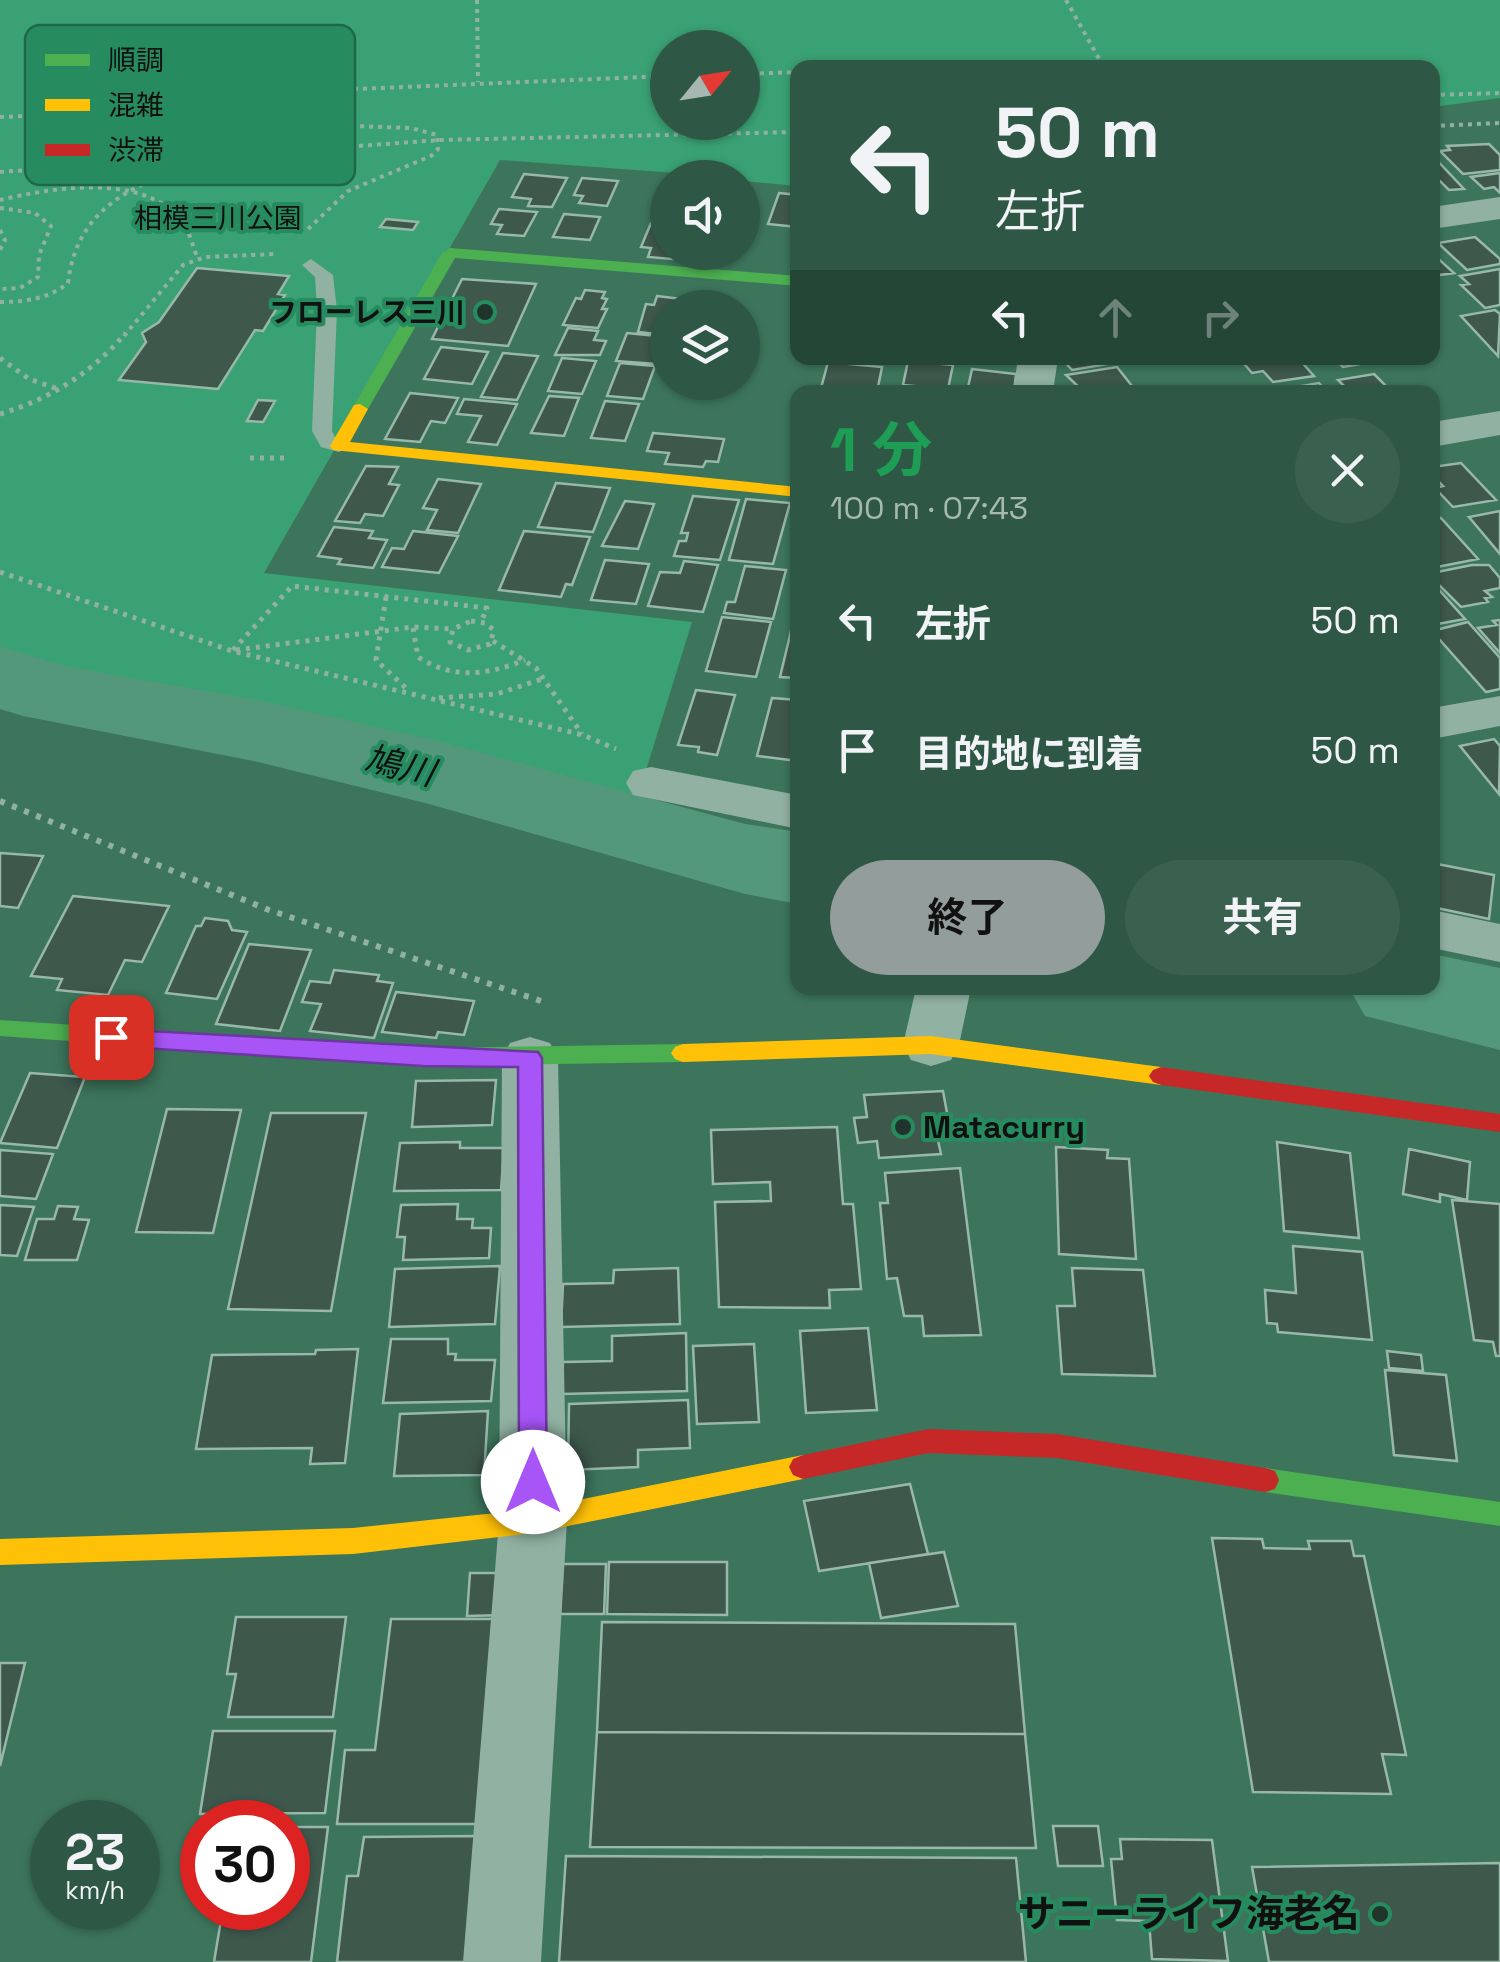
<!DOCTYPE html>
<html lang="ja">
<meta charset="utf-8">
<style>
:root{--surface:#2e5845;--page:#3a6150;--text:#f1f3f6;--muted:#a7b8b3;--accent:#939d9b}
body{margin:0;font-family:"Space Grotesk","Noto Sans JP",sans-serif;background:var(--page);color:var(--text);height:100vh;display:flex;flex-direction:column;font-size:38px;white-space:nowrap}
*{box-sizing:border-box;margin:0}
p{font-size:32px;color:var(--muted)}
.icon{flex:none;width:55px;height:55px;fill:none;stroke:currentColor;stroke-width:2;stroke-linecap:round;stroke-linejoin:round}
.map{position:relative;flex:1;overflow:hidden}
.details{position:absolute;left:790px;top:385px;width:650px;height:610px;display:flex;flex-direction:column;background:var(--surface);border-radius:20px;box-shadow:0 2px 8px #0004}
.details>*{flex:none}
.hud{position:absolute;left:790px;top:60px;width:650px;height:305px;border-radius:20px;box-shadow:0 2px 8px #0004;background:#2e5845;color:var(--text);overflow:hidden}
.needle{width:65px;rotate:60deg}
.fabs{position:absolute;left:650px;top:30px;display:grid;gap:20px}
.fabs a{display:grid;place-items:center;width:110px;height:110px;border-radius:50%;background:var(--surface);box-shadow:0 2px 8px #0004;font-size:50px}
.speed{position:absolute;left:30px;top:1800px;display:flex;gap:20px;font-size:50px;font-weight:700;text-align:center}
.speed>*{display:grid;place-content:center;width:130px;height:130px;border-radius:50%;background:var(--surface);box-shadow:0 2px 8px #0004;line-height:1}
.speed small{font-size:25px;font-weight:400}
.speed .limit{border:15px solid #d22;background:#fff;color:#111}
.pin{position:absolute;display:grid;place-items:center;width:85px;height:85px;color:#fff;margin:-42px;border-radius:20px;box-shadow:0 5px 15px #0006}
.me{position:absolute;width:110px;margin:-55px;rotate:0deg;stroke-linejoin:round;filter:drop-shadow(0 0 8px #0008)}
.turn{display:flex;align-items:center;gap:35px;height:210px;padding:0 40px;font-size:45px}
.turn .icon{width:130px;height:130px;stroke-width:2.5}
.turn b{display:block;font-size:70px;line-height:85px}
.lanes{display:flex;align-items:center;height:95px;padding:0 40px;background:#0003;justify-content:center;gap:50px;direction:ltr}
.lanes .off{opacity:.35}
.round{display:grid;place-items:center;flex:none;width:105px;height:105px;border-radius:52px;background:var(--page)}
.summary{display:flex;align-items:center;justify-content:space-between;height:170px;padding:0 40px}
h1{font-size:60px;font-weight:700;line-height:75px;color:#1e9e55}
.button{display:flex;gap:20px;margin-top:auto;padding:20px 40px}
.button a{flex:1;height:115px;border-radius:60px;background:var(--accent);color:#111;font-size:40px;font-weight:700;line-height:115px;text-align:center}
.button a+a{background:var(--page);color:var(--text)}
ul{padding:0;list-style:none}
li{display:flex;align-items:center;gap:30px;height:130px;padding:0 40px}
li div{flex:1}
li b{display:block;font-size:38px}
li em{font-style:normal}
.map>svg:first-child{display:block}
.green{fill:#3aa174;fill-rule:evenodd}
.lines{fill:none;stroke-linecap:round;stroke-linejoin:round}
.river{fill:#54987b;fill-rule:evenodd}
.building{fill:#3e584c;stroke:#98b8aa;stroke-width:2.5}
.path-far2{stroke:#91b1a3;stroke-width:4;stroke-dasharray:4 5;stroke-linecap:butt}
.path-far1{stroke:#91b1a3;stroke-width:5;stroke-dasharray:4 6;stroke-linecap:butt}
.path{stroke:#91b1a3;stroke-width:6;stroke-dasharray:5 8;stroke-linecap:butt}
.lane{fill:#91b1a3;fill-rule:evenodd}
.street{fill:#91b1a3;fill-rule:evenodd}
.fast{fill:#4caf50;fill-rule:evenodd}
.slow{fill:#ffc107;fill-rule:evenodd}
.jam{fill:#c62828;fill-rule:evenodd}
.route{fill:#a855f7;stroke:#6d37a1;stroke-width:2.5}
.poi-dot{fill:#20342b;stroke:#268c60;stroke-width:4}
.labels{text-anchor:middle;stroke-width:8;stroke-linejoin:round;paint-order:stroke}
.far-park-label{font-size:28px;fill:#111;stroke:#268c60}
.far-poi-label{font-size:28px;font-weight:bold;fill:#111;stroke:#268c60;text-anchor:end}
.poi-label{font-size:32px;font-weight:bold;fill:#111;stroke:#268c60;text-anchor:start}
.water-label{font-size:35px;font-style:italic;fill:#111;stroke:#268c60}
.near-poi-label{font-size:38px;font-weight:bold;fill:#111;stroke:#268c60;text-anchor:end}
.key{fill:#268c60;stroke:#206748;stroke-width:2.5}
.key-label{font-size:28px;fill:#111}
</style>
<div class="map">
<svg width="1500" height="1962" viewBox="0 0 1500 1962">
<rect width="100%" height="100%" fill="#3d755c"/>
<path class="green" d="M 0,0 L 1500,0 L 1500,98 L 1433,107 L 1432,68 L 798,68 L 797,186 L 743,181 L 742,178 L 500,160 L 264,573 L 692,622 L 638,796 L 59,672 L 0,654 ZM 668,48 L 742,48 L 742,122 L 668,122 Z"/>
<g class="lines">
<path class="river" d="M 0,647 L 69,667 L 258,700 L 442,742 L 745,824 L 798,832 L 798,904 L 745,894 L 429,804 L 258,762 L 23,716 L 0,709 Z
M 1432,954 L 1500,968 L 1500,1050 L 1365,1016 L 1349,988 L 1432,988 Z"/>
</g>
<path class="building" d="M 1489,144 L 1500,155 L 1500,170 L 1463,174 L 1440,151 L 1450,150 L 1447,146 Z
M 1432,155 L 1464,189 L 1449,190 L 1440,181 L 1434,181 Z
M 1500,173 L 1500,193 L 1494,187 L 1484,189 L 1471,177 Z
M 524,174 L 567,178 L 552,207 L 528,206 L 531,199 L 512,197 Z
M 582,178 L 618,181 L 607,206 L 579,203 L 583,196 L 574,195 Z
M 779,193 L 798,195 L 798,227 L 768,224 Z
M 499,209 L 537,212 L 524,236 L 497,234 L 502,225 L 491,224 Z
M 564,214 L 600,217 L 590,240 L 553,237 Z
M 386,219 L 418,222 L 413,230 L 380,227 Z
M 651,223 L 668,224 L 668,252 L 699,252 L 696,261 L 648,257 L 651,248 L 641,247 Z
M 1475,237 L 1500,259 L 1500,264 L 1467,270 L 1438,243 Z
M 1432,253 L 1454,273 L 1432,276 Z
M 197,268 L 289,276 L 278,294 L 285,295 L 263,331 L 255,330 L 218,389 L 119,380 L 146,342 L 142,333 L 159,322 Z
M 1500,269 L 1500,305 L 1485,308 L 1461,285 L 1469,284 L 1460,276 Z
M 462,279 L 536,284 L 508,346 L 432,339 Z
M 585,290 L 605,292 L 602,298 L 607,299 L 602,309 L 607,309 L 598,328 L 563,325 L 576,298 L 581,299 Z
M 657,296 L 682,299 L 678,308 L 668,308 L 667,335 L 638,332 L 646,304 L 654,305 Z
M 1495,310 L 1500,314 L 1498,356 L 1461,316 Z
M 568,328 L 598,331 L 594,340 L 606,341 L 600,355 L 555,355 Z
M 627,333 L 667,337 L 656,364 L 616,361 Z
M 441,347 L 488,352 L 472,384 L 424,379 Z
M 503,353 L 538,356 L 517,400 L 481,397 Z
M 562,358 L 596,361 L 582,394 L 548,391 Z
M 828,358 L 884,358 L 883,364 Z
M 1061,358 L 1109,358 L 1114,363 L 1072,370 Z
M 1239,358 L 1298,358 L 1314,376 L 1273,382 L 1263,371 L 1252,373 Z
M 1315,358 L 1360,358 L 1366,363 L 1343,367 L 1336,360 L 1320,363 Z
M 908,361 L 953,365 L 948,389 L 903,385 Z
M 828,362 L 882,367 L 877,392 L 820,392 Z
M 620,363 L 655,366 L 643,399 L 607,396 Z
M 1117,367 L 1132,386 L 1084,392 L 1066,375 Z
M 972,369 L 1016,374 L 1014,392 L 967,392 Z
M 1374,374 L 1392,392 L 1350,392 L 1338,380 Z
M 1319,383 L 1327,392 L 1287,392 L 1284,389 Z
M 410,393 L 458,398 L 445,423 L 431,421 L 420,442 L 385,439 Z
M 549,396 L 579,398 L 564,436 L 531,433 Z
M 464,399 L 517,404 L 497,445 L 468,442 L 481,416 L 457,414 Z
M 258,400 L 275,401 L 263,422 L 247,421 Z
M 605,401 L 639,404 L 625,441 L 591,438 Z
M 653,433 L 724,439 L 718,462 L 706,461 L 703,467 L 665,464 L 669,453 L 647,451 Z
M 1461,463 L 1496,500 L 1453,507 L 1435,488 L 1443,486 L 1432,475 L 1432,467 Z
M 366,466 L 398,467 L 389,484 L 399,485 L 383,516 L 365,514 L 360,523 L 335,521 Z
M 438,479 L 481,484 L 458,533 L 427,530 L 437,510 L 423,508 Z
M 556,483 L 610,488 L 593,532 L 538,527 Z
M 693,496 L 739,500 L 720,560 L 674,556 L 679,541 L 686,541 L 688,533 L 681,533 Z
M 746,499 L 790,503 L 773,564 L 729,560 Z
M 625,501 L 654,504 L 638,549 L 602,546 Z
M 1500,511 L 1500,554 L 1469,517 Z
M 1441,518 L 1478,559 L 1432,568 L 1432,520 Z
M 334,527 L 373,531 L 369,538 L 387,540 L 373,568 L 338,564 L 341,559 L 318,556 Z
M 413,531 L 458,536 L 439,573 L 382,567 L 392,548 L 404,549 Z
M 524,531 L 590,537 L 572,585 L 566,584 L 561,597 L 499,590 Z
M 605,560 L 649,564 L 636,604 L 591,600 Z
M 684,561 L 718,565 L 703,612 L 648,606 L 660,572 L 680,573 Z
M 1472,565 L 1489,565 L 1500,578 L 1500,588 L 1485,591 L 1492,597 L 1485,598 L 1488,602 L 1461,607 L 1432,578 L 1432,573 Z
M 745,566 L 786,570 L 773,619 L 724,613 L 727,602 L 735,602 Z
M 1432,582 L 1465,619 L 1432,625 Z
M 722,617 L 771,622 L 756,677 L 706,671 Z
M 1500,620 L 1500,653 L 1478,628 L 1497,625 L 1493,621 Z
M 1468,622 L 1500,658 L 1500,689 L 1486,692 L 1432,631 Z
M 792,627 L 798,628 L 798,678 L 780,677 Z
M 696,690 L 735,695 L 717,755 L 698,752 L 699,747 L 678,745 Z
M 772,698 L 798,700 L 798,761 L 757,756 Z
M 1494,739 L 1500,746 L 1499,794 L 1460,746 Z
M 0,853 L 43,856 L 18,908 L 0,906 Z
M 1432,863 L 1494,875 L 1489,919 L 1432,907 Z
M 73,896 L 169,906 L 142,962 L 125,960 L 108,995 L 57,990 L 62,979 L 31,976 Z
M 205,918 L 228,921 L 232,930 L 247,932 L 217,999 L 166,993 L 196,926 L 201,926 Z
M 249,944 L 311,950 L 280,1031 L 216,1024 Z
M 334,970 L 379,975 L 377,981 L 393,983 L 374,1038 L 310,1031 L 321,1004 L 302,1002 L 310,981 L 330,983 Z
M 396,992 L 474,1001 L 464,1035 L 438,1032 L 436,1038 L 382,1032 Z
M 30,1073 L 85,1077 L 57,1148 L 0,1143 Z
M 496,1080 L 492,1125 L 412,1127 L 416,1081 Z
M 943,1091 L 951,1135 L 937,1136 L 941,1154 L 879,1158 L 877,1141 L 858,1143 L 854,1118 L 867,1117 L 864,1095 Z
M 167,1109 L 241,1110 L 213,1233 L 136,1232 Z
M 271,1113 L 366,1113 L 331,1311 L 228,1309 Z
M 837,1127 L 843,1204 L 853,1204 L 861,1289 L 829,1290 L 830,1308 L 719,1307 L 715,1202 L 771,1201 L 770,1182 L 713,1184 L 711,1130 Z
M 460,1142 L 460,1148 L 504,1148 L 501,1190 L 394,1191 L 400,1143 Z
M 1277,1142 L 1350,1153 L 1359,1238 L 1284,1231 Z
M 1056,1147 L 1108,1150 L 1107,1158 L 1129,1159 L 1136,1259 L 1059,1254 Z
M 1409,1149 L 1470,1162 L 1467,1200 L 1440,1194 L 1440,1202 L 1403,1194 Z
M 0,1150 L 53,1154 L 36,1199 L 0,1196 Z
M 960,1168 L 981,1335 L 924,1336 L 922,1316 L 904,1316 L 897,1278 L 887,1279 L 880,1203 L 888,1203 L 885,1173 Z
M 1452,1200 L 1500,1204 L 1500,1356 L 1496,1356 L 1493,1342 L 1474,1340 Z
M 458,1204 L 457,1219 L 473,1219 L 472,1228 L 491,1228 L 489,1258 L 403,1260 L 405,1237 L 397,1237 L 401,1205 Z
M 0,1205 L 34,1207 L 17,1256 L 0,1255 Z
M 58,1206 L 78,1207 L 74,1219 L 89,1220 L 77,1260 L 25,1260 L 37,1219 L 54,1219 Z
M 1293,1246 L 1362,1252 L 1372,1340 L 1278,1332 L 1277,1324 L 1267,1323 L 1265,1290 L 1296,1293 Z
M 500,1266 L 495,1324 L 389,1327 L 395,1269 Z
M 678,1268 L 680,1324 L 561,1327 L 563,1284 L 613,1283 L 614,1270 Z
M 1072,1268 L 1143,1270 L 1155,1376 L 1062,1374 L 1057,1306 L 1075,1306 Z
M 868,1328 L 877,1410 L 806,1413 L 800,1331 Z
M 686,1333 L 687,1391 L 562,1394 L 563,1362 L 612,1361 L 612,1336 Z
M 391,1339 L 448,1339 L 448,1354 L 456,1354 L 455,1360 L 495,1360 L 491,1401 L 383,1403 Z
M 754,1344 L 759,1422 L 697,1424 L 693,1346 Z
M 358,1349 L 345,1463 L 310,1464 L 312,1448 L 196,1449 L 212,1355 L 315,1354 L 316,1350 Z
M 1387,1351 L 1421,1355 L 1423,1371 L 1389,1368 Z
M 1385,1370 L 1446,1375 L 1457,1461 L 1394,1455 Z
M 688,1400 L 690,1448 L 638,1450 L 638,1467 L 568,1470 L 569,1404 Z
M 488,1411 L 484,1475 L 394,1476 L 400,1414 Z
M 910,1484 L 928,1554 L 819,1571 L 804,1501 Z
M 1212,1538 L 1262,1539 L 1264,1548 L 1310,1549 L 1308,1541 L 1351,1541 L 1354,1556 L 1364,1556 L 1406,1755 L 1382,1754 L 1391,1794 L 1253,1792 Z
M 944,1552 L 958,1606 L 881,1618 L 869,1563 Z
M 609,1562 L 727,1562 L 727,1615 L 607,1614 Z
M 558,1564 L 606,1564 L 604,1614 L 555,1614 Z
M 470,1573 L 509,1573 L 505,1615 L 467,1616 Z
M 236,1617 L 346,1617 L 333,1717 L 228,1717 L 236,1674 L 227,1674 Z
M 391,1619 L 504,1619 L 489,1824 L 337,1824 L 345,1750 L 375,1750 Z
M 602,1622 L 1015,1624 L 1025,1734 L 597,1732 Z
M 0,1663 L 25,1663 L 0,1766 Z
M 213,1731 L 335,1731 L 325,1813 L 200,1814 Z
M 597,1732 L 1025,1734 L 1036,1848 L 590,1847 Z
M 1053,1826 L 1098,1826 L 1103,1866 L 1058,1866 Z
M 288,1827 L 328,1827 L 311,1962 L 214,1962 L 223,1908 L 288,1908 Z
M 477,1836 L 468,1962 L 337,1962 L 347,1876 L 358,1876 L 364,1837 Z
M 1120,1839 L 1212,1840 L 1228,1961 L 1152,1959 L 1149,1921 L 1117,1920 L 1111,1859 L 1122,1859 Z
M 566,1856 L 1016,1858 L 1026,1962 L 559,1962 Z
M 1500,1863 L 1500,1962 L 1269,1962 L 1252,1867 Z"/>
<g class="lines">
<path class="path-far2" d="M 477,0 L 478,82
M 1066,0 L 1102,64
M 1009,68 L 1177,68
M 742,74 L 798,72
M 1432,95 L 1500,93
M 0,117 L 79,114
M 1432,126 L 1500,123
M 0,172 L 440,140 L 798,132
M 0,200 C 51,188 137,173 179,217 C 189,228 192,245 198,259
M 0,208 L 35,213 L 51,226 L 39,255 L 38,277 L 20,288 L 0,289
M 308,229 L 348,191 L 431,156 L 438,149 L 437,135 L 411,128 L 95,117 L 81,114 L 78,109 L 114,99 L 668,76
M 0,230 L 5,240 L 0,250
M 0,302 C 25,302 48,299 68,283 C 78,198 147,181 218,156
M 124,336 L 183,265 L 205,257 L 276,254"/>
<path class="path-far1" d="M 0,358 L 29,379 L 61,390
M 0,414 C 52,398 90,374 126,333
M 250,458 L 290,458
M 0,572 L 232,651 L 583,735 L 616,749
M 386,597 L 376,660 L 408,690
M 471,621 L 485,623 L 494,630 L 490,644 L 468,650 L 450,642 L 453,629 Z
M 413,628 L 418,657 C 454,680 487,675 525,660
M 493,641 L 536,668 L 582,734
M 233,650 L 292,586 L 487,608 L 481,622
M 236,650 L 413,627 L 453,629
M 439,698 L 497,694 L 545,678"/>
<path class="path" d="M 0,801 L 269,910 L 544,1002"/>
<path class="lane" d="M 311,259 L 333,275 L 337,310 L 332,431 L 336,439 L 349,446 L 339,452 L 321,447 L 312,431 L 317,310 L 315,277 L 302,265 Z"/>
<path class="street" d="M 1500,197 L 1500,219 L 1432,229 L 1432,207 Z
M 1018,358 L 1058,358 L 1053,392 L 1013,392 Z
M 1500,411 L 1500,435 L 1432,447 L 1432,422 Z
M 1500,696 L 1500,726 L 1432,739 L 1432,708 Z
M 651,767 L 798,795 L 798,829 L 633,795 L 626,783 L 633,771 Z
M 1432,910 L 1500,924 L 1500,962 L 1432,948 Z
M 916,988 L 971,988 L 959,1045 L 951,1060 L 931,1066 L 911,1060 L 903,1045 Z
M 530,1037 L 550,1043 L 558,1058 L 567,1521 L 541,1962 L 463,1962 L 499,1521 L 502,1058 L 510,1043 Z"/>
<path class="fast" d="M 450,248 L 798,276 L 798,286 L 455,258 L 368,409 L 360,414 L 354,413 L 352,409 L 442,253 Z
M 0,1020 L 423,1048 L 683,1044 L 691,1047 L 695,1053 L 691,1059 L 683,1062 L 423,1066 L 0,1036 Z
M 1265,1468 L 1500,1502 L 1500,1526 L 1265,1492 L 1255,1489 L 1251,1480 L 1255,1471 Z"/>
<path class="slow" d="M 360,404 L 368,409 L 350,442 L 798,487 L 798,497 L 333,450 L 330,446 L 354,405 Z
M 931,1036 L 1161,1067 L 1169,1070 L 1173,1076 L 1169,1082 L 1161,1085 L 931,1054 L 683,1062 L 675,1059 L 671,1053 L 675,1047 L 683,1044 Z
M 803,1455 L 813,1459 L 817,1467 L 813,1475 L 803,1479 L 533,1533 L 353,1554 L 0,1565 L 0,1539 L 353,1528 L 533,1509 Z"/>
<path class="jam" d="M 1161,1067 L 1500,1114 L 1500,1132 L 1161,1085 L 1153,1082 L 1149,1076 L 1153,1070 Z
M 929,1429 L 1057,1434 L 1265,1468 L 1275,1471 L 1279,1480 L 1275,1489 L 1265,1492 L 1057,1458 L 929,1453 L 803,1479 L 793,1475 L 789,1467 L 793,1459 L 803,1455 Z"/>
</g>
<path class="route" d="M 111,1029 L 538,1052 L 542,1058 L 547,1482 L 543,1491 L 533,1495 L 523,1491 L 519,1482 L 518,1067 L 423,1066 L 111,1046 L 99,1037 Z"/>
<g class="poi-dot">
<circle cx="485" cy="312" r="10"/>
<circle cx="903" cy="1127" r="10"/>
<circle cx="1380" cy="1914" r="10"/>
</g>
<g class="labels">
<g class="far-park-label">
<text x="218" y="228">相模三川公園</text>
</g>
<g class="far-poi-label">
<text x="465" y="322">フローレス三川</text>
</g>
<g class="poi-label">
<text x="923" y="1138">Matacurry</text>
</g>
<g class="water-label">
<text transform="translate(400 766) rotate(13)" y="12">鳩川</text>
</g>
<g class="near-poi-label">
<text x="1360" y="1927">サニーライフ海老名</text>
</g>
</g>
<rect x="25" y="25" width="330" height="160" rx="15" class="key"/>
<rect x="45" y="54" width="45" height="12" fill="#4caf50"/>
<rect x="45" y="99" width="45" height="12" fill="#ffc107"/>
<rect x="45" y="144" width="45" height="12" fill="#c62828"/>
<g class="key-label">
<text x="108" y="70">順調</text>
<text x="108" y="115">混雑</text>
<text x="108" y="160">渋滞</text>
</g>
</svg>
<div class="fabs">
<a><svg class="needle" viewBox="-14 -14 28 28"><path d="M0-13l5 13h-10z" fill="#e53935"/><path d="M0 13l5-13h-10z" fill="#a7b8b3"/></svg></a>
<a><svg class="icon" aria-label="sound" viewBox="0 0 24 24"><path d="M4 9h4l5-4v14l-5-4H4zM17 9q2 3 0 6"/></svg></a>
<a><svg class="icon" aria-label="layers" viewBox="0 0 24 24"><path d="M12 4l9 5-9 5-9-5zM3 14l9 5 9-5"/></svg></a>
</div>
<div class="speed"><div>23<small>km/h</small></div><div class="limit">30</div></div>
<div class="pin" style="left:111px;top:1037px;background:#d93025"><svg class="icon" aria-label="arrive" viewBox="0 0 24 24"><path d="M6 21V4h12l-3 4 3 4H6"/></svg></div>
<svg class="me" style="left:533px;top:1482px" viewBox="-20 -20 40 40"><circle r="19" fill="#fff"/><path d="M0-13L10 11 0 6-10 11z" fill="#a855f7"/></svg>
<div class="hud">
<div class="turn"><svg class="icon" aria-label="left" viewBox="0 0 24 24"><path d="M17 20v-9H6M10 6l-5 5 5 5"/></svg><div><b>50 m</b>左折</div></div>
<div class="lanes"><svg class="icon" aria-label="left" viewBox="0 0 24 24"><path d="M17 20v-9H6M10 6l-5 5 5 5"/></svg><svg class="icon off" aria-label="ahead" viewBox="0 0 24 24"><path d="M12 20V5M6 11l6-6 6 6"/></svg><svg class="icon off" aria-label="right" viewBox="0 0 24 24"><path d="M7 20v-9h11M14 6l5 5-5 5"/></svg></div>
</div>
<section class="details">
<div class="summary"><div><h1>1 分</h1><p>100 m · 07:43</p></div><a class="round"><svg class="icon" aria-label="close" viewBox="0 0 24 24"><path d="M6 6l12 12M18 6L6 18"/></svg></a></div>
<ul>
<li><svg class="icon" aria-label="left" viewBox="0 0 24 24"><path d="M17 20v-9H6M10 6l-5 5 5 5"/></svg><div><b>左折</b></div><em>50 m</em></li>
<li><svg class="icon" aria-label="arrive" viewBox="0 0 24 24"><path d="M6 21V4h12l-3 4 3 4H6"/></svg><div><b>目的地に到着</b></div><em>50 m</em></li>
</ul>
<div class="button"><a>終了</a><a>共有</a></div>
</section>
</div>
